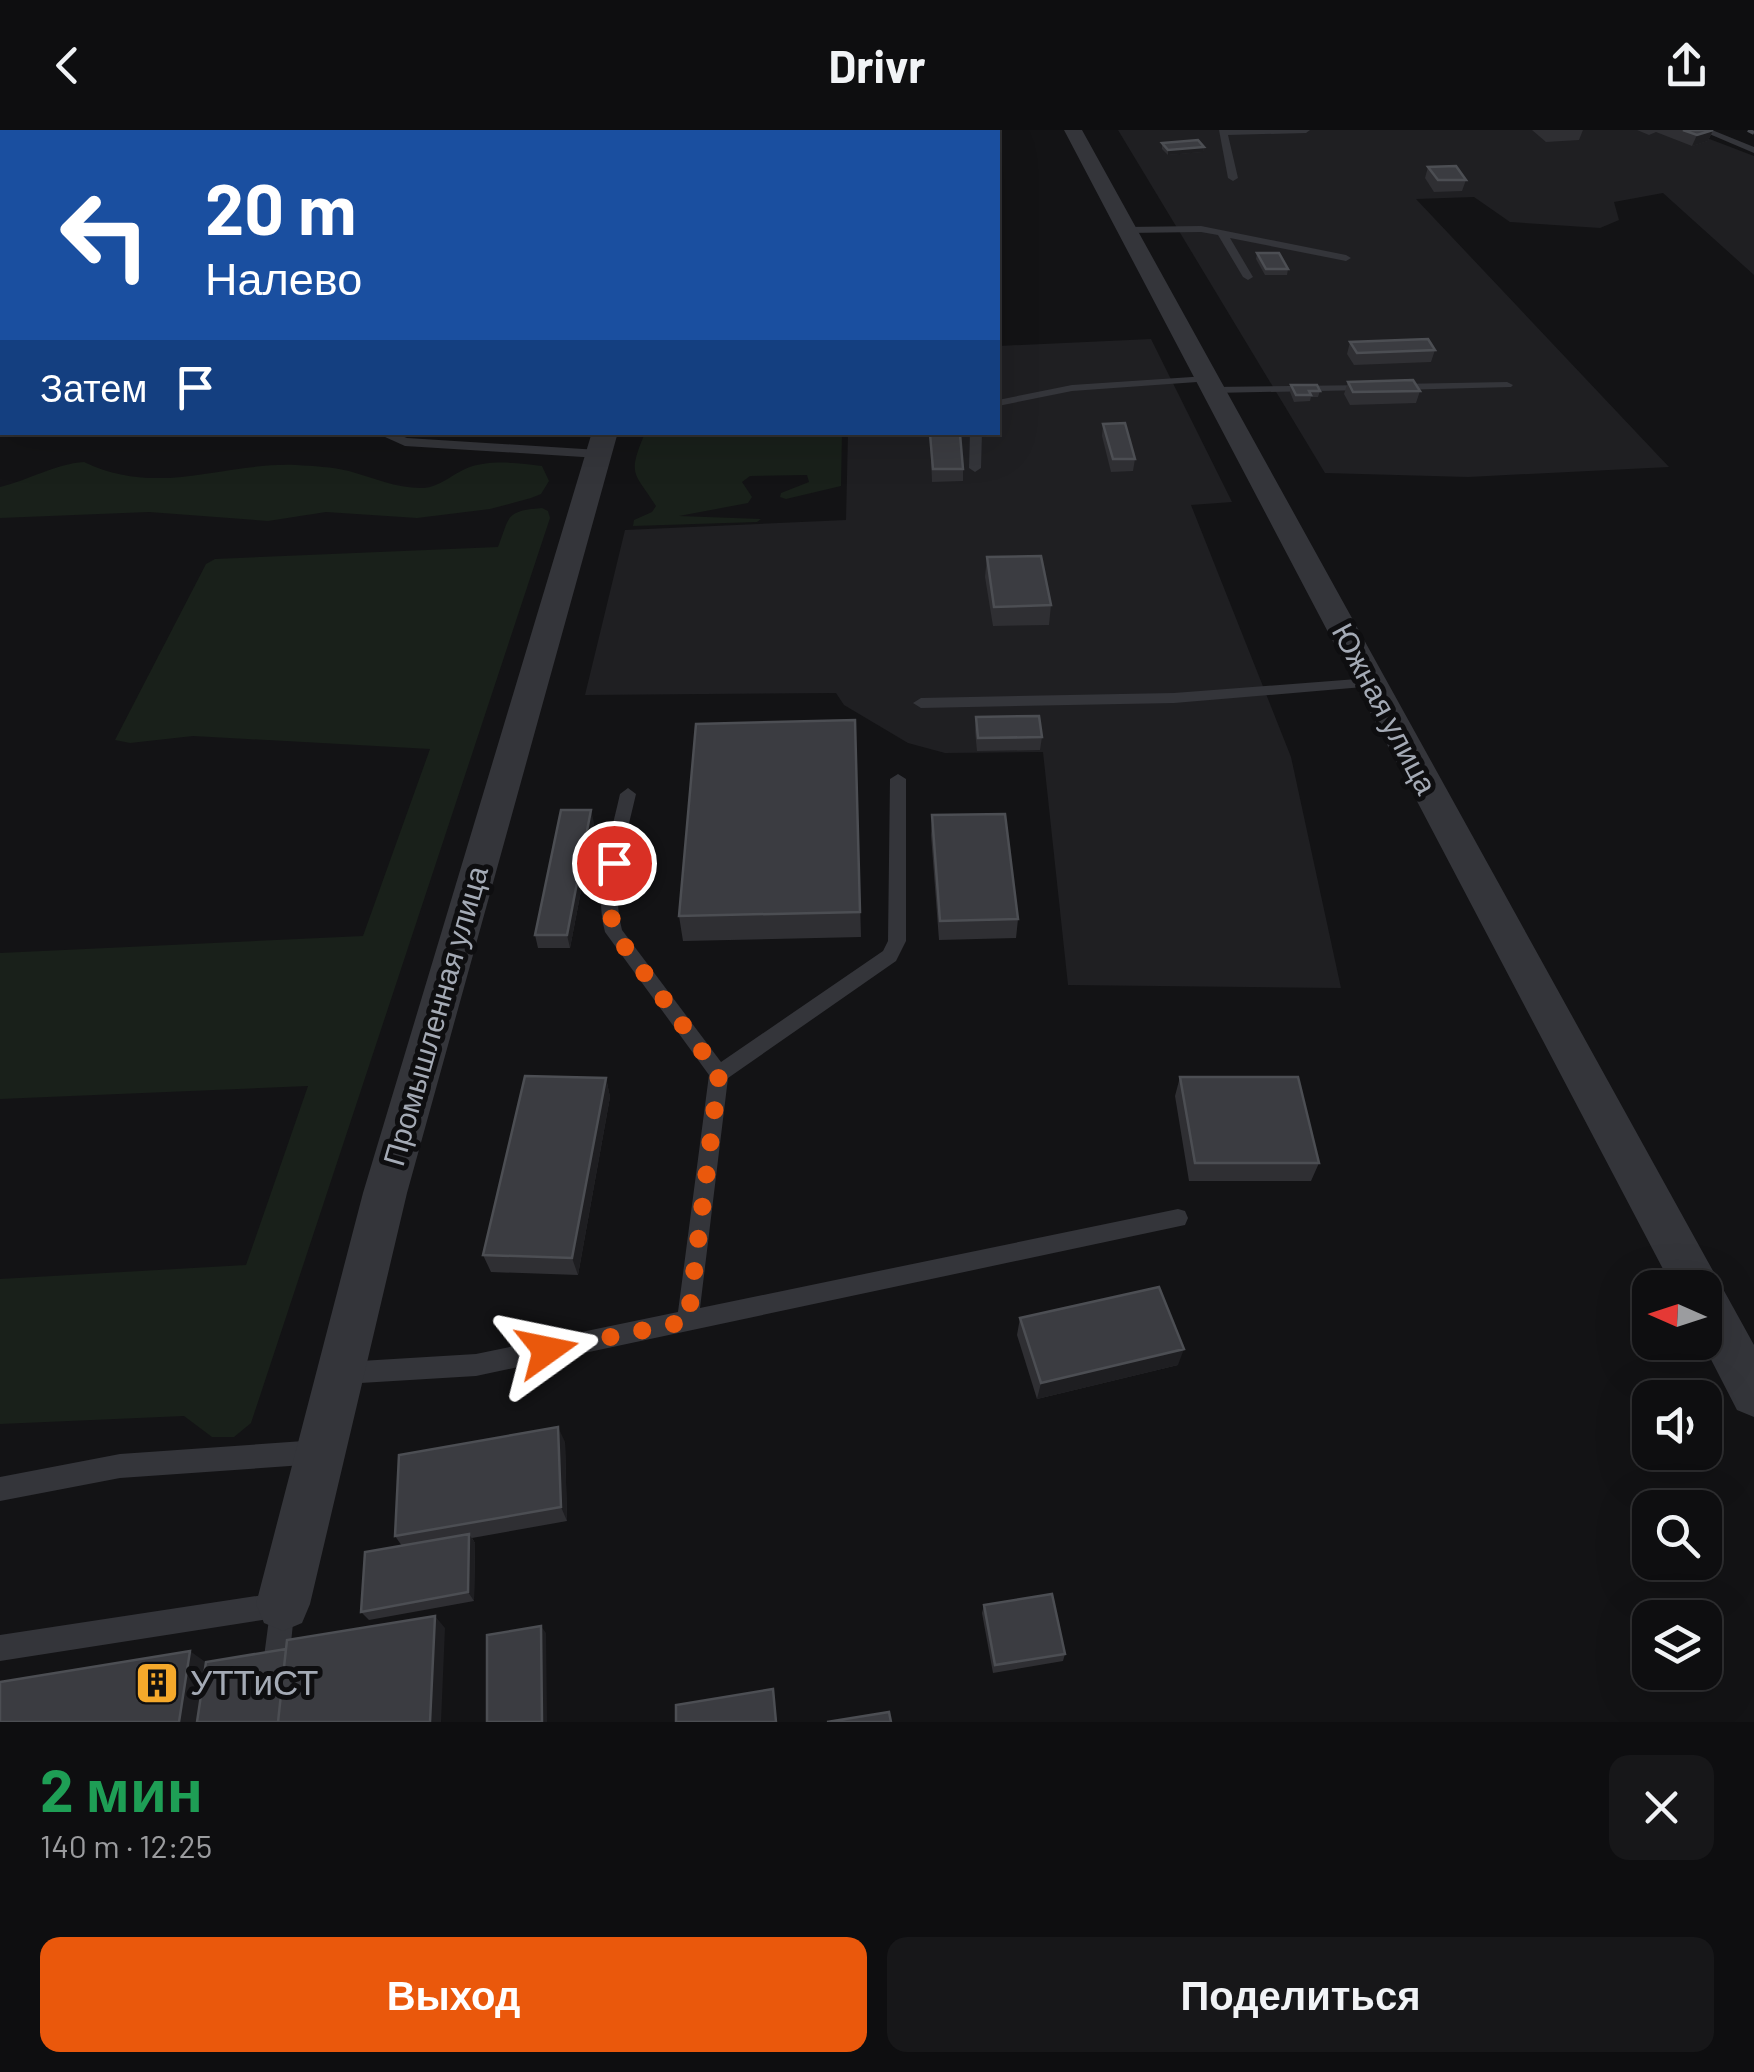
<!DOCTYPE html>
<html lang="ru">
<meta charset="utf-8">
<style>
:root{--surface:#0e0e10;--page:#171719;--text:#f1f3f6;--muted:#9b9c9f;--line:#2e2e30;--accent:#ea580c}
body{margin:0;font-family:Barlow,sans-serif;background:var(--page);color:var(--text);height:100vh;display:flex;flex-direction:column;font-size:38px;white-space:nowrap}
*{box-sizing:border-box;margin:0}
p{font-size:32px;color:var(--muted)}
.icon{flex:none;width:55px;height:55px;fill:none;stroke:currentColor;stroke-width:2;stroke-linecap:round;stroke-linejoin:round}
.map{position:relative;height:1592px;overflow:hidden}
.details{display:flex;flex-direction:column;background:var(--surface);flex:1}
.details>*{flex:none}
.hud{position:absolute;left:0px;top:0px;width:1000px;height:305px;box-shadow:0 10px 40px #0002,0 0 0 2px var(--line);background:#1a4fa0;color:#fff;overflow:hidden}
.needle{width:65px;rotate:273deg}
.buttons{position:absolute;left:1632px;top:1140px;display:grid;gap:20px}
.buttons a{display:grid;place-items:center;width:90px;height:90px;border-radius:20px;background:var(--surface);box-shadow:0 10px 40px #0002,0 0 0 2px var(--line);font-size:50px}
.pin{position:absolute;display:grid;place-items:center;width:85px;height:85px;color:#fff;margin:-42px;border:5px solid #fff;border-radius:50%;box-shadow:0 2px 10px #0007}
.me{position:absolute;width:110px;margin:-55px;rotate:78deg;stroke-linejoin:round;filter:drop-shadow(0 0 8px #0008)}
.turn{display:flex;align-items:center;gap:35px;height:210px;padding:0 40px;font-size:45px}
.turn .icon{width:130px;height:130px;stroke-width:2.5}
.turn b{display:block;font-size:70px;line-height:85px}
.then{display:flex;align-items:center;height:95px;padding:0 40px;background:#0003;gap:20px;font-size:38px}
.round{display:grid;place-items:center;flex:none;width:105px;height:105px;border-radius:20px;background:var(--page)}
.headline{display:flex;align-items:center;justify-content:space-between;height:170px;padding:0 40px}
h1{font-size:60px;font-weight:700;line-height:75px;color:#1e9e55}
.action{display:flex;gap:20px;margin-top:auto;padding:20px 40px}
.action a{flex:1;height:115px;border-radius:20px;background:var(--accent);color:#fff;font-size:40px;font-weight:700;line-height:115px;text-align:center}
.action a+a{background:var(--page);color:var(--text)}
header{display:flex;justify-content:space-between;align-items:center;height:130px;padding:0 40px;background:var(--surface);font-size:45px;font-weight:700}
.map>svg:first-child{display:block}
.built{fill:#1f1f22}
.green{fill:#19201a}
.lines{fill:none;stroke-linecap:round;stroke-linejoin:round}
.lane{fill:#34353a;fill-rule:evenodd}
.street{fill:#34353a;fill-rule:evenodd}
.rail{stroke:#47494f;stroke-width:4;stroke-dasharray:8 6;stroke-linecap:butt}
.wall{fill:#2f2f33}
.shaded-wall{fill:#1e1e21}
.building{fill:#3b3c41;stroke:#4c4e53;stroke-width:2.5}
.route{stroke:#ea580c;stroke-width:18;stroke-dasharray:0 32.4}
.labels{text-anchor:middle;stroke-width:10;stroke-linejoin:round;paint-order:stroke}
.street-label{font-size:30px;fill:#a4aab5;stroke:#0e0e10}
.near-poi-label{font-size:35px;fill:#a4aab5;stroke:#0e0e10;text-anchor:start}
</style>
<header><svg class="icon" aria-label="back" viewBox="0 0 24 24"><path d="M15 5l-7 7 7 7"/></svg>Drivr<svg class="icon" aria-label="share" viewBox="0 0 24 24"><path d="M12 15V3M7 8l5-5 5 5M5 13v7h14v-7"/></svg></header>
<div class="map">
<svg width="1754" height="1592" viewBox="0 0 1754 1592">
<rect width="100%" height="100%" fill="#131315"/>
<path class="built" d="M 1118,0 L 1686,0 L 1754,26 L 1754,145 L 1663,63 L 1614,72 L 1619,90 L 1600,98 L 1510,92 L 1474,67 L 1416,69 L 1669,337 L 1468,347 L 1325,343 Z
M 1151,209 L 1232,372 L 1191,375 L 1291,627 L 1341,858 L 1068,855 L 1043,622 L 945,623 L 908,613 L 844,575 L 836,563 L 585,565 L 625,400 L 846,390 L 848,303 L 998,302 L 998,216 Z"/>
<path class="green" d="M 645,303 L 842,303 L 841,356 L 786,369 L 780,367 L 781,363 L 809,352 L 807,345 L 750,346 L 742,352 L 752,367 L 748,373 L 679,386 L 761,389 L 757,392 L 633,396 L 634,390 L 652,382 L 656,376 C 634,341 627,346 645,303 Z
M 84,332 C 159,368 222,332 296,335 C 313,336 333,337 349,341 C 374,348 398,359 424,358 C 438,357 452,345 465,339 C 488,329 518,333 542,336 L 549,351 L 541,364 L 531,368 L 490,379 L 417,388 L 326,382 L 268,391 L 149,382 L 0,388 L 0,357 C 29,350 55,334 84,332 Z
M 542,378 L 548,381 L 550,388 L 251,1293 L 234,1307 L 212,1307 L 184,1286 L 0,1294 L 0,1149 L 246,1135 L 308,956 L 0,969 L 0,823 L 363,806 L 430,619 L 193,606 L 130,613 L 115,610 L 206,434 L 215,429 L 498,417 C 510,386 505,381 542,378 Z"/>
<g class="lines">
<path class="lane" d="M 251,0 L 259,0 L 260,2 L 252,2 Z
M 667,0 L 699,0 L 700,2 L 670,2 Z
M 1219,0 L 1310,0 L 1306,3 L 1228,5 L 1238,48 L 1233,51 L 1228,48 Z
M 1700,0 L 1712,0 L 1754,17 L 1754,23 Z
M 0,65 L 2,65 L 2,71 L 0,71 Z
M 1201,96 L 1346,125 L 1351,128 L 1346,131 L 1230,108 L 1253,147 L 1248,150 L 1243,147 L 1218,105 L 1201,102 L 1127,103 L 1122,100 L 1127,97 Z
M 0,209 L 2,209 L 2,220 L 0,220 Z
M 1207,246 L 1211,247 L 1211,251 L 1072,261 L 998,276 L 998,270 L 1072,255 Z
M 1507,252 L 1513,255 L 1511,257 L 1398,260 L 1392,257 L 1398,254 Z
M 1371,255 L 1371,259 L 1367,260 L 1213,263 L 1207,260 L 1213,257 Z
M 2,276 L 2,284 L 0,285 L 0,277 Z
M 374,302 L 392,302 L 407,308 L 599,320 L 605,324 L 599,328 L 405,316 Z
M 970,302 L 982,302 L 981,338 L 975,342 L 969,338 Z
M 1370,548 L 1375,550 L 1375,556 L 1174,573 L 921,578 L 913,573 L 921,568 L 1174,563 Z
M 898,644 L 906,649 L 906,811 L 896,831 L 728,948 L 700,1178 L 1178,1079 L 1185,1081 L 1188,1088 L 1185,1095 L 476,1246 L 344,1254 L 336,1251 L 333,1243 L 336,1235 L 344,1232 L 476,1224 L 678,1182 L 709,945 L 605,802 C 593,755 610,710 620,664 L 628,658 L 636,664 C 626,709 610,754 622,800 L 721,932 L 883,821 L 888,811 L 890,649 Z
M 318,1310 L 326,1314 L 330,1322 L 326,1330 L 318,1334 L 120,1348 L 0,1371 L 0,1347 L 120,1324 Z
M 283,1462 L 292,1465 L 295,1474 L 288,1542 L 284,1551 L 275,1555 L 266,1551 L 262,1542 L 269,1489 L 0,1531 L 0,1505 Z"/>
<path class="street" d="M 1064,0 L 1082,0 L 1754,1215 L 1754,1287 L 1737,1280 L 1702,1212 L 1705,1212 L 1705,1158 L 1673,1158 Z
M 592,302 L 618,302 L 407,1063 L 310,1474 L 302,1493 L 283,1501 L 264,1493 L 256,1474 L 363,1063 Z"/>
<path class="rail" d="M 1748,0 L 1754,3"/>
</g>
<path class="wall" d="M 1532,0 L 1583,0 L 1579,10 L 1546,12 Z
M 1637,0 L 1713,0 L 1708,11 L 1692,16 L 1656,2 L 1649,5 Z
M 1162,13 L 1204,17 L 1203,22 L 1168,25 L 1162,19 Z
M 1428,37 L 1466,50 L 1462,61 L 1434,62 L 1425,48 Z
M 1257,123 L 1288,139 L 1287,145 L 1265,145 L 1256,129 Z
M 1350,212 L 1435,220 L 1431,232 L 1354,235 L 1347,224 Z
M 1348,252 L 1420,261 L 1416,273 L 1350,275 L 1344,264 Z
M 1291,255 L 1320,261 L 1318,267 L 1311,267 L 1310,271 L 1294,272 L 1290,262 Z
M 1103,294 L 1135,329 L 1133,341 L 1111,342 L 1102,306 Z
M 930,304 L 963,339 L 963,351 L 932,352 Z
M 987,427 L 1051,475 L 1049,495 L 993,496 L 985,447 Z
M 976,587 L 1042,607 L 1040,620 L 977,621 L 975,601 Z
M 855,590 L 861,807 L 683,811 L 679,786 Z
M 932,685 L 1018,789 L 1016,808 L 939,810 L 931,705 Z
M 594,693 L 570,818 L 538,818 L 535,805 Z
M 1180,947 L 1319,1033 L 1311,1051 L 1189,1051 L 1175,966 Z
M 606,948 L 610,967 L 578,1145 L 491,1142 L 483,1125 Z
M 1020,1188 L 1178,1235 L 1037,1269 L 1017,1205 Z
M 565,1312 L 567,1391 L 472,1408 L 475,1413 L 474,1471 L 369,1490 L 361,1482 L 402,1416 L 395,1406 Z
M 984,1475 L 1065,1524 L 1063,1531 L 993,1543 L 982,1483 Z"/>
<path class="shaded-wall" d="M 77,0 L 123,0 L 103,2 L 57,2 Z
M 365,0 L 416,0 L 394,2 L 342,2 Z
M 536,0 L 609,0 L 576,2 L 502,2 Z
M 1713,0 L 1708,11 L 1692,16 L 1697,5 Z
M 1204,17 L 1203,22 L 1168,25 L 1168,20 Z
M 2,142 L 2,166 L 0,171 L 0,147 Z
M 591,680 L 594,693 L 570,818 L 567,805 Z
M 606,948 L 610,967 L 578,1145 L 572,1128 Z
M 1184,1219 L 1178,1235 L 1037,1269 L 1041,1253 Z
M 558,1297 L 565,1312 L 567,1391 L 561,1377 Z
M 469,1404 L 475,1413 L 474,1471 L 468,1462 Z
M 435,1486 L 445,1498 L 441,1592 L 430,1592 Z
M 541,1496 L 546,1503 L 547,1592 L 542,1592 Z
M 190,1521 L 211,1536 L 203,1592 L 179,1592 Z"/>
<path class="building" d="M 45,0 L 77,0 L 45,2 Z
M 338,0 L 365,0 L 342,2 L 339,2 Z
M 445,0 L 536,0 L 502,2 L 422,2 Z
M 1683,0 L 1713,0 L 1697,5 Z
M 1198,10 L 1204,17 L 1168,20 L 1162,13 Z
M 1456,36 L 1466,50 L 1438,50 L 1428,37 Z
M 1257,123 L 1279,123 L 1288,139 L 1266,139 Z
M 1428,209 L 1435,220 L 1357,223 L 1350,212 Z
M 1413,250 L 1420,261 L 1353,262 L 1348,252 Z
M 1291,255 L 1317,255 L 1320,261 L 1309,261 L 1311,265 L 1296,265 Z
M 1125,293 L 1135,329 L 1113,329 L 1103,294 Z
M 930,304 L 960,304 L 963,339 L 933,339 Z
M 1041,426 L 1051,475 L 994,477 L 987,427 Z
M 1039,586 L 1042,607 L 978,608 L 976,587 Z
M 855,590 L 860,782 L 679,786 L 696,594 Z
M 561,680 L 591,680 L 567,805 L 535,805 Z
M 1005,684 L 1018,789 L 940,791 L 932,685 Z
M 525,946 L 606,948 L 572,1128 L 483,1125 Z
M 1180,947 L 1298,947 L 1319,1033 L 1195,1033 Z
M 1159,1157 L 1184,1219 L 1041,1253 L 1020,1188 Z
M 558,1297 L 561,1377 L 395,1406 L 399,1325 Z
M 469,1404 L 468,1462 L 361,1482 L 365,1422 Z
M 1052,1464 L 1065,1524 L 995,1535 L 984,1475 Z
M 435,1486 L 430,1592 L 278,1592 L 287,1510 Z
M 541,1496 L 542,1592 L 487,1592 L 487,1505 Z
M 286,1519 L 278,1592 L 197,1592 L 206,1532 Z
M 190,1521 L 179,1592 L 0,1592 L 0,1552 Z
M 773,1559 L 776,1592 L 676,1592 L 676,1575 Z
M 889,1582 L 891,1592 L 827,1592 Z"/>
<g class="lines">
<path class="route" d="M 547,1220 L 688,1191 L 719,944 L 614,802 L 608,767 L 614,733"/>
</g>
<defs>
<g id="building-square" transform="scale(2.25)"><rect x="-9" y="-9" width="18" height="18" rx="4" fill="#f5a92b" stroke="#0e0e10"/><path d="M-4-6H4V6H1V3H-1V6H-4ZM-2.5-4.3h1.7v1.8h-1.7ZM.8-4.3h1.7v1.8H.8ZM-2.5-1h1.7V.8h-1.7ZM.8-1h1.7V.8H.8Z" fill="#111"/></g>
</defs>
<g fill-rule="evenodd">
<use href="#building-square" x="157" y="1553"/>
</g>
<g class="labels">
<g class="street-label">
<text transform="translate(1384 579) rotate(62)" y="10">Южная улица</text>
<text transform="translate(436 886) rotate(-74)" y="10">Промышленная улица</text>
</g>
<g class="near-poi-label">
<text x="190" y="1565">УТТиСТ</text>
</g>
</g>
</svg>
<div class="buttons">
<a><svg class="needle" viewBox="-14 -14 28 28"><path d="M0-13l5 13h-10z" fill="#e53935"/><path d="M0 13l5-13h-10z" fill="#9b9c9f"/></svg></a>
<a><svg class="icon" aria-label="sound" viewBox="0 0 24 24"><path d="M4 9h4l5-4v14l-5-4H4zM17 9q2 3 0 6"/></svg></a>
<a><svg class="icon" aria-label="search" viewBox="0 0 24 24"><circle cx="10" cy="10" r="6"/><path d="M15 15l6 6"/></svg></a>
<a><svg class="icon" aria-label="layers" viewBox="0 0 24 24"><path d="M12 4l9 5-9 5-9-5zM3 14l9 5 9-5"/></svg></a>
</div>
<div class="pin" style="left:614px;top:733px;background:#d93025"><svg class="icon" aria-label="arrive" viewBox="0 0 24 24"><path d="M6 21V4h12l-3 4 3 4H6"/></svg></div>
<svg class="me" style="left:547px;top:1220px" viewBox="-20 -20 40 40"><path d="M0-17L14 15 0 8-14 15z" fill="#ea580c" stroke="#fff" stroke-width="4"/></svg>
<div class="hud">
<div class="turn"><svg class="icon" aria-label="left" viewBox="0 0 24 24"><path d="M17 20v-9H6M10 6l-5 5 5 5"/></svg><div><b>20 m</b>Налево</div></div>
<div class="then">Затем<svg class="icon" aria-label="arrive" viewBox="0 0 24 24"><path d="M6 21V4h12l-3 4 3 4H6"/></svg></div>
</div>
</div>
<section class="details">
<div class="headline"><div><h1>2 мин</h1><p>140 m · 12:25</p></div><a class="round"><svg class="icon" aria-label="close" viewBox="0 0 24 24"><path d="M6 6l12 12M18 6L6 18"/></svg></a></div>
<div class="action"><a>Выход</a><a>Поделиться</a></div>
</section>
